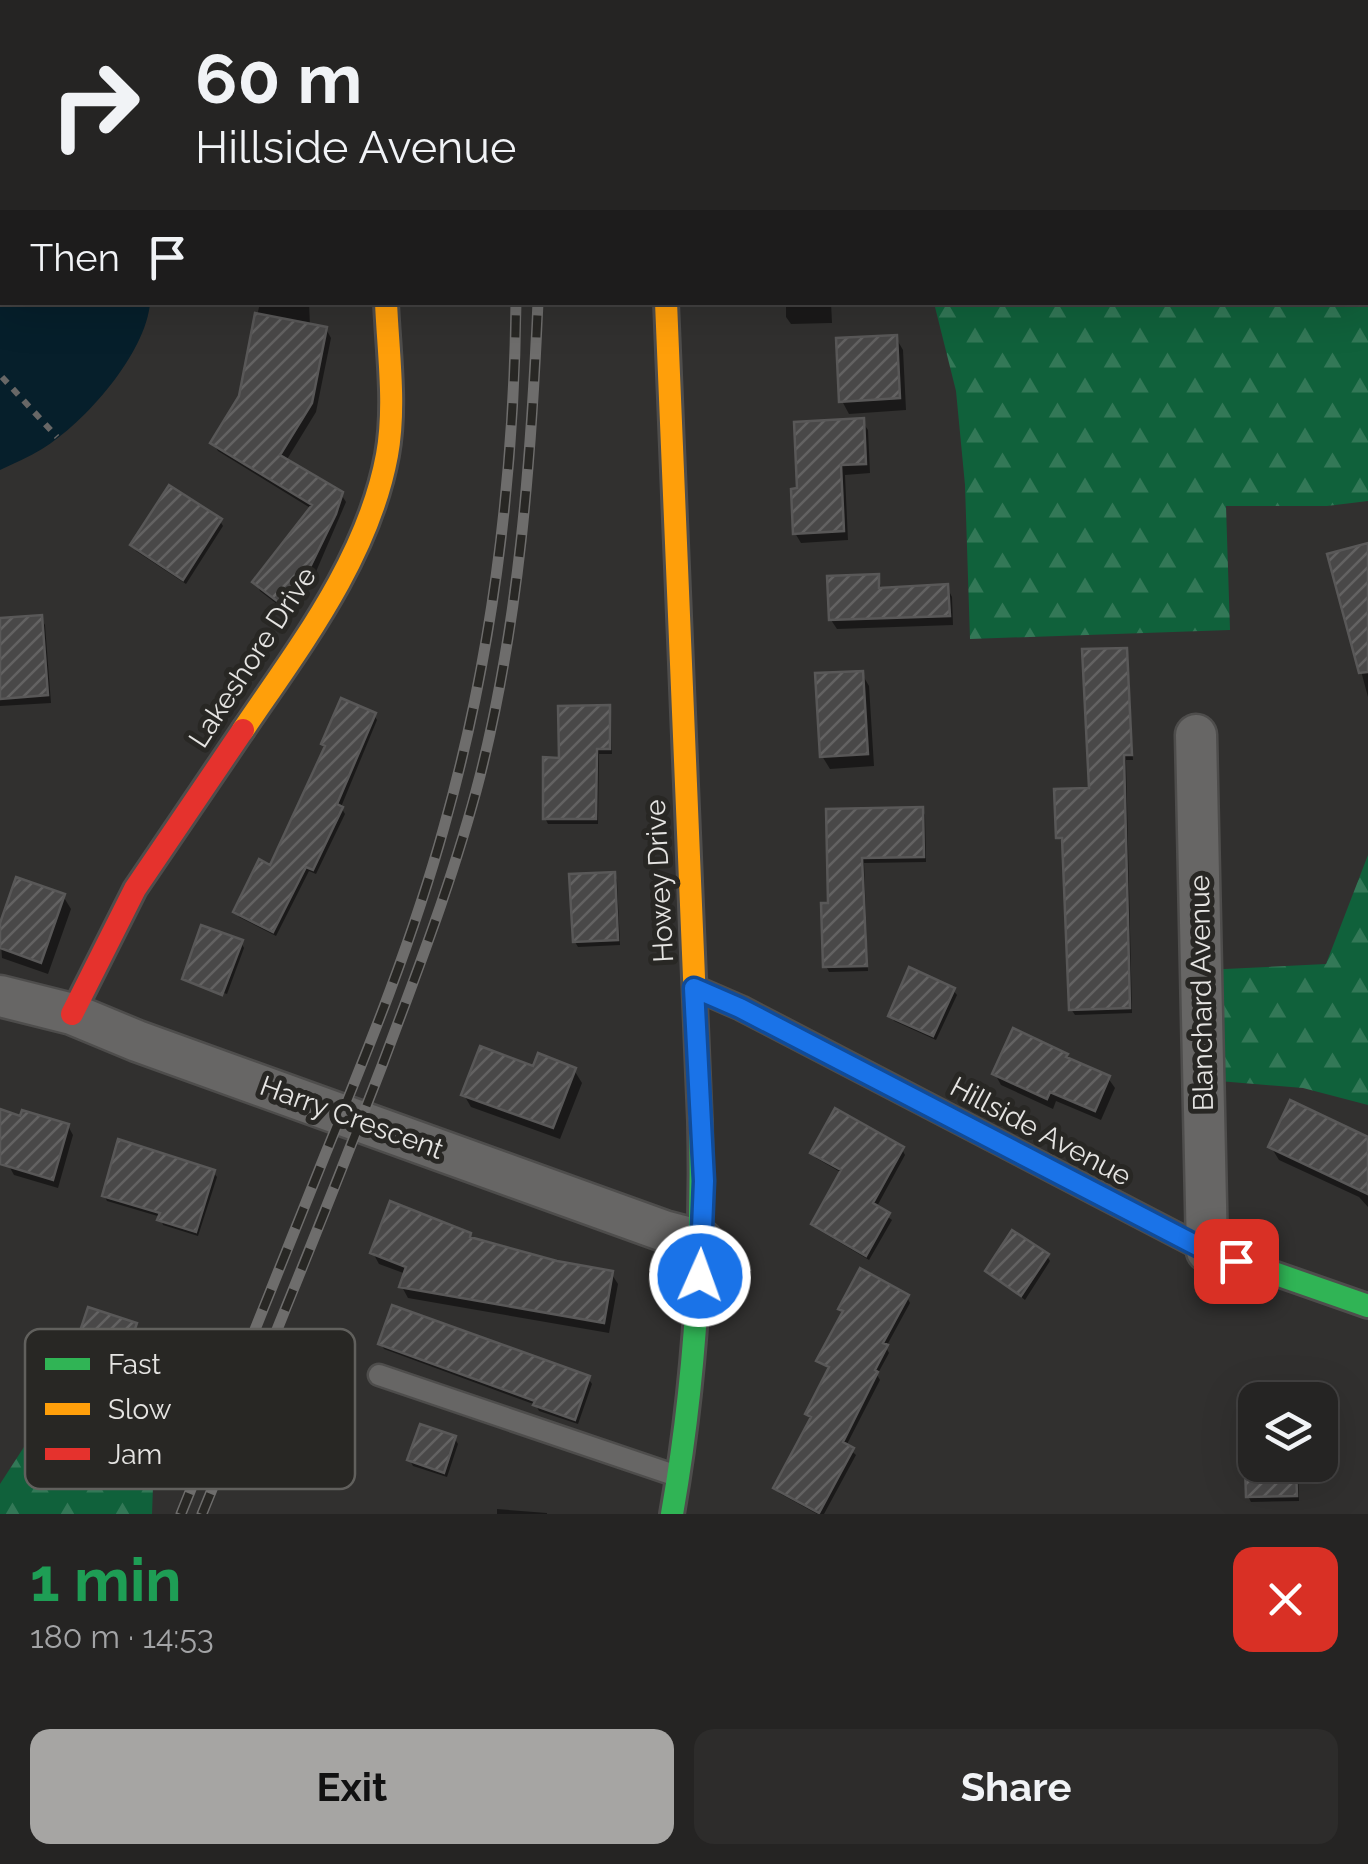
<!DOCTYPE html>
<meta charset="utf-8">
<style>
:root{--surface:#252423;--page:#2d2c2b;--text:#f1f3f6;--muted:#a3a4a6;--line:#424141;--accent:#a6a5a3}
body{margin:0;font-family:Raleway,sans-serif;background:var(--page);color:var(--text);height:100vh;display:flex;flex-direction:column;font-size:38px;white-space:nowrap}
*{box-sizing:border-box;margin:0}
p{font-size:32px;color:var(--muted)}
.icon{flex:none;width:55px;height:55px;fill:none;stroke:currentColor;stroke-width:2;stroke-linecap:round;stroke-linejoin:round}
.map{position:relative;height:1514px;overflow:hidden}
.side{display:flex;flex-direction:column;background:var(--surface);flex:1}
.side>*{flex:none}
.guide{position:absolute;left:0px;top:0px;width:1370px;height:305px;box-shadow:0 10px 40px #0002,0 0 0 2px var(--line);background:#252423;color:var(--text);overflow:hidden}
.controls{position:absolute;left:1238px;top:1382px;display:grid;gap:20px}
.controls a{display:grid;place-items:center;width:100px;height:100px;border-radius:20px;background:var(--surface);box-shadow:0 10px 40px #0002,0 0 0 2px var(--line);font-size:50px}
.pin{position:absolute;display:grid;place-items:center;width:85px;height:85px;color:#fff;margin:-42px;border-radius:20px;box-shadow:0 5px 15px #0006}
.me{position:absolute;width:110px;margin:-55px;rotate:2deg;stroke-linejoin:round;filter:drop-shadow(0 0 8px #0008)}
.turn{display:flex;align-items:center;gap:35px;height:210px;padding:0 30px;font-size:45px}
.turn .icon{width:130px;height:130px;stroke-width:2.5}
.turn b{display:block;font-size:70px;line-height:85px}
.then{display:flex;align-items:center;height:95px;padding:0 30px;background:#0003;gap:20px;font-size:38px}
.round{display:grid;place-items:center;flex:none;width:105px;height:105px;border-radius:20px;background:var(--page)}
.summary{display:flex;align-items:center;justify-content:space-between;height:170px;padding:0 30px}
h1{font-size:60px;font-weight:700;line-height:75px;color:#1e9e55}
.action{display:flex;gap:20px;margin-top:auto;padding:20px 30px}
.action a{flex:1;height:115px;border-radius:20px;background:var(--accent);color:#111;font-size:40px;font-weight:700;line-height:115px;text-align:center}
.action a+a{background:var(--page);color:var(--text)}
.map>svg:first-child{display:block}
.forest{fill:url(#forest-firs)}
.water{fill:#061f2b}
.shadow{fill:#0007}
.building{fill:url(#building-hatch);stroke:#595858;stroke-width:2.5}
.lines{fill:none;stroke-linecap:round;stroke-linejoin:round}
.lane-casing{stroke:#4e4d4c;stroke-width:25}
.street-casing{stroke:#4e4d4c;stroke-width:45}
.fast-casing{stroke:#4e4d4c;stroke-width:28}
.slow-casing{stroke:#4e4d4c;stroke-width:28}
.jam-casing{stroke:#4e4d4c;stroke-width:28}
.path{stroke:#686766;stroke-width:6;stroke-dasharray:8 8;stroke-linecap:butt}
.lane{stroke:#676665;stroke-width:20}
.street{stroke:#676665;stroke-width:40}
.fast{stroke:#30b455;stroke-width:22}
.slow{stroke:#ff9f0a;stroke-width:22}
.jam{stroke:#e5322d;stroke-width:22}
.rail-casing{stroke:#6e6d6c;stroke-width:11}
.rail{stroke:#282724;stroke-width:8;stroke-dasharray:22;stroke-linecap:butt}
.route-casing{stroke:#114b97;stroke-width:25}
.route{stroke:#1a73e8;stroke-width:18}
.labels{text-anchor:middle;stroke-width:10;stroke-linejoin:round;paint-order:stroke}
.street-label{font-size:28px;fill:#e5e4e2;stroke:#282724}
.key{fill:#282724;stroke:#61605d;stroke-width:2.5}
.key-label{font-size:28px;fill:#e5e4e2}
</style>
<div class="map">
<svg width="1368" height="1514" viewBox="0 0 1368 1514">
<defs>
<pattern id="forest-firs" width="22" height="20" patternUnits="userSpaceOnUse" patternTransform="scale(2.5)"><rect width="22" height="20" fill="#10613b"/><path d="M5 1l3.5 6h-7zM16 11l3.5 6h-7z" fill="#337857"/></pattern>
<pattern id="building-hatch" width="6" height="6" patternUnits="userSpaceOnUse" patternTransform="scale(2.5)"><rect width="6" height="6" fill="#494848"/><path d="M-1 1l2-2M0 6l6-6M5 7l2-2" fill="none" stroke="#636262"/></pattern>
</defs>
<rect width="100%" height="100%" fill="#31302f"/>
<path class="forest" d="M 889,0 L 1368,0 L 1368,501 L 1327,506 L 1226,506 L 1230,630 L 970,639 L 965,485 L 956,391 L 934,303 L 1368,302 L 1368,2 Z
M 1368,855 L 1368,1105 L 1303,1088 L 1207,1080 L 1204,970 L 1326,964 Z
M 68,1379 L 156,1405 L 152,1514 L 0,1514 L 0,1484 Z"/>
<path class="water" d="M 0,0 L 170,0 L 2,2 L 2,302 L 150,303 C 146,353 85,423 42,449 C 29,457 14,463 0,470 Z"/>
<path class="shadow" d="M 818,0 L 882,0 L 881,2 L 818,2 Z
M 260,302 L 309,302 L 310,326 L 326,329 L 331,338 L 316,412 L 286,461 L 341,494 L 346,502 L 315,574 L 286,611 L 260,591 L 256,582 L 312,509 L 218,451 L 213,443 L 241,397 Z
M 786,302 L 831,302 L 832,323 L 791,324 L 786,317 Z
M 896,338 L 903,350 L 906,410 L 849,414 L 842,401 Z
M 862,421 L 868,430 L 870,473 L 845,475 L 848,540 L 801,543 L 795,533 L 800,491 Z
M 220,521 L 223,526 L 186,584 L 136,551 L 133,545 Z
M 1368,546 L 1368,697 L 1330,556 Z
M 877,577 L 883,591 L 947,587 L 952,597 L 953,625 L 837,629 L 831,620 Z
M 40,617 L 45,625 L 51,703 L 0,706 L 0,620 Z
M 1125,650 L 1128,656 L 1133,760 L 1126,760 L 1132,1013 L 1075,1015 L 1071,1009 L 1064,843 L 1058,837 L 1091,790 Z
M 862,674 L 869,686 L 874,766 L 830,769 L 822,756 Z
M 608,707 L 611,713 L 612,754 L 599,754 L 598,824 L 548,824 L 545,818 L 562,760 Z
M 374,715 L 377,720 L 341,807 L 345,814 L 316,874 L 309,871 L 276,936 L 239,917 L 236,912 L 271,868 L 327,749 L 324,744 Z
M 922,809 L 925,815 L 926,862 L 864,863 L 868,971 L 829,972 L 826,966 L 830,905 L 829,811 Z
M 614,874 L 617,880 L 620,945 L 578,947 L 575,942 Z
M 63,896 L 71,909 L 48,974 L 2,958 L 0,930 Z
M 203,928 L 241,942 L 244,948 L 227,994 L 184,979 Z
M 953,990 L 957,995 L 936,1040 L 894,1021 L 891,1015 Z
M 1066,1055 L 1070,1062 L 1108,1078 L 1115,1088 L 1101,1120 L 1056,1101 L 1053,1109 L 1001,1085 L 995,1074 Z
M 535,1070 L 574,1070 L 582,1083 L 560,1139 L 471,1107 L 464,1095 Z
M 0,1112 L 68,1126 L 73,1135 L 58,1188 L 14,1175 L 9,1166 L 0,1161 Z
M 1271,1147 L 1368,1149 L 1368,1207 L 1359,1197 L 1279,1160 Z
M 902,1149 L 905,1155 L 876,1208 L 892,1220 L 869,1260 L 817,1229 L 814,1224 L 842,1173 L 816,1158 L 813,1153 Z
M 213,1172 L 217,1177 L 198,1236 L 163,1225 L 161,1217 L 107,1201 L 104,1195 Z
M 469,1235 L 473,1240 L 557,1263 L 611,1273 L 618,1284 L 609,1333 L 408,1298 L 402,1287 L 406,1274 L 379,1264 L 373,1253 Z
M 1047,1256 L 1050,1261 L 1025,1300 L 988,1271 Z
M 907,1297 L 910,1303 L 886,1347 L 889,1353 L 877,1375 L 880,1380 L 846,1446 L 856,1455 L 824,1514 L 817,1514 L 779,1493 L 776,1488 L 812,1421 L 808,1414 L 830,1370 L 819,1361 L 844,1314 L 841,1309 Z
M 135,1326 L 143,1338 L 129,1380 L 83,1365 L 76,1352 Z
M 381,1344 L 588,1378 L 592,1384 L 578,1424 L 539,1411 L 536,1405 L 384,1349 Z
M 455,1439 L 458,1444 L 447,1477 L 413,1466 L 410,1460 Z
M 1246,1449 L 1255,1449 L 1255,1465 L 1298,1465 L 1299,1501 L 1251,1502 L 1248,1496 Z
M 497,1509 L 547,1513 L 547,1514 L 497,1514 Z"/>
<path class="building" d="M 255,313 L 327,327 L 312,403 L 280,455 L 343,492 L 336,514 L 311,565 L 281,604 L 252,582 L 312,505 L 210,443 L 239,396 Z
M 897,335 L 900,398 L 839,402 L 836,338 Z
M 864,418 L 866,464 L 841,465 L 844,531 L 793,534 L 791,489 L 797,488 L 794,422 Z
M 169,485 L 222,519 L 183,580 L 130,545 Z
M 1368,543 L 1368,672 L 1359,673 L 1327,554 Z
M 879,574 L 879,588 L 948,584 L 950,616 L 829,620 L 827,576 Z
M 42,615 L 48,695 L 0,699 L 0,618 Z
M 1127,648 L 1132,755 L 1124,755 L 1130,1008 L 1069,1010 L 1062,838 L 1056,838 L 1054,789 L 1089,788 L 1082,649 Z
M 863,671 L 868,754 L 820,757 L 815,673 Z
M 341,698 L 376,713 L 337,804 L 343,807 L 313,870 L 306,867 L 273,932 L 233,912 L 259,859 L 270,865 L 325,746 L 321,744 Z
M 610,705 L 610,749 L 597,749 L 596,819 L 543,819 L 543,757 L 559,758 L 558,706 Z
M 923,807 L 924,857 L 862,858 L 867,966 L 823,967 L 821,903 L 828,903 L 826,809 Z
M 615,872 L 618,940 L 573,942 L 569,874 Z
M 16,877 L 65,894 L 41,963 L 0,948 L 0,923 Z
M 201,925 L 243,940 L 222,995 L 182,979 Z
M 909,967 L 955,988 L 933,1036 L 888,1016 Z
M 1013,1028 L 1068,1054 L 1066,1057 L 1110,1076 L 1095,1111 L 1050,1092 L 1047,1099 L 992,1074 Z
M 480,1046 L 533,1066 L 538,1053 L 576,1068 L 553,1128 L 461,1095 Z
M 1290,1100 L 1368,1137 L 1368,1194 L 1268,1147 Z
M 835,1108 L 904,1147 L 873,1203 L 890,1213 L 866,1256 L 811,1224 L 841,1170 L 810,1153 Z
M 0,1109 L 20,1116 L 22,1110 L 69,1124 L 53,1180 L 0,1164 Z
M 118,1139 L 215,1170 L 196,1232 L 157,1220 L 160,1213 L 102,1196 Z
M 390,1201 L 471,1233 L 470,1237 L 557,1261 L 613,1271 L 604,1323 L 399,1287 L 406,1267 L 370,1253 Z
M 1012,1230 L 1049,1254 L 1021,1296 L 985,1271 Z
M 860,1268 L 909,1295 L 883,1343 L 888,1345 L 875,1370 L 878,1372 L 843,1442 L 854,1448 L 819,1513 L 773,1488 L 811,1417 L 805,1414 L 829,1367 L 816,1361 L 843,1311 L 838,1309 Z
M 392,1305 L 590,1376 L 575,1420 L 533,1405 L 535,1401 L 378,1344 Z
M 88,1307 L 137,1323 L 122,1368 L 73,1352 Z
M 420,1424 L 456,1436 L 444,1473 L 407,1460 Z
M 1245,1465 L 1296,1465 L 1297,1496 L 1246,1497 Z"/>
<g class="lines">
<g class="lane-casing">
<path id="lane" d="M 772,0 L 772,2
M 711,2 L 711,0
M 379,1375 L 677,1476"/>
</g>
<g class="street-casing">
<path id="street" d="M 1196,735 L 1207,1251
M 0,996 L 72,1014 L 137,1041 L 664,1231 L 702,1241"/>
</g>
<g class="fast-casing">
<path id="fast" d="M 695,988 L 741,1008 L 1202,1248 L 1368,1306
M 672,1514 C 695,1383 703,1255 700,1122"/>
</g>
<g class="slow-casing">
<path id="slow" d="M 666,302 L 700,1122
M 243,730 C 300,646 368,558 387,455 C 396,406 388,351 386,302"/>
</g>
<g class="jam-casing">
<path id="jam" d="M 641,0 L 642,2
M 72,1014 L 135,889 L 243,730"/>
</g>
<path class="path" d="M 2,377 L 57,437"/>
<use href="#lane" class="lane"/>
<use href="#street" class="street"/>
<use href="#fast" class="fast"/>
<use href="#slow" class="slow"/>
<use href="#jam" class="jam"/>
<g class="rail-casing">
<path id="rail" d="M 502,0 L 503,2
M 521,0 L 522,2
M 181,1514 C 229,1394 277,1275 325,1155 C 369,1047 413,939 444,827 C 492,657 514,479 516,302
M 202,1514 C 263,1364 325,1214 383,1063 C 418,969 455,874 480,776 C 519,621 531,462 538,302"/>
</g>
<use href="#rail" class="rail"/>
</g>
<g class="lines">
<g class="route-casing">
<path id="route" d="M 700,1276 L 704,1181 L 694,988 L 740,1008 L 1207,1251 L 1236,1261"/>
</g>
<use href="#route" class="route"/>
</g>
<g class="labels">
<g class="street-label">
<text transform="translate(252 657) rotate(-57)" y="10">Lakeshore Drive</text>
<text transform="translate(659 881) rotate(-93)" y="10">Howey Drive</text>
<text transform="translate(1201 993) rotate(-91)" y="10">Blanchard Avenue</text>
<text transform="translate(352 1117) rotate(20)" y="10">Harry Crescent</text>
<text transform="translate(1041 1131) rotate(28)" y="10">Hillside Avenue</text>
</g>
</g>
<rect x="25" y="1329" width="330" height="160" rx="15" class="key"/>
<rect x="45" y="1358" width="45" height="12" fill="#30b455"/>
<rect x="45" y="1403" width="45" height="12" fill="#ff9f0a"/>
<rect x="45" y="1448" width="45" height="12" fill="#e5322d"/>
<g class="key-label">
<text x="108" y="1374">Fast</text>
<text x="108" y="1419">Slow</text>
<text x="108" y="1464">Jam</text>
</g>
</svg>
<div class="controls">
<a><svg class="icon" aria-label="layers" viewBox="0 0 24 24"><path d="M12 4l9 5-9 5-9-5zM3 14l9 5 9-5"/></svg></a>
</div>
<div class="pin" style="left:1236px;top:1261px;background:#d93025"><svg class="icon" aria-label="arrive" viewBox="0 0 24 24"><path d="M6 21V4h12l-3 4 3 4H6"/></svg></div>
<svg class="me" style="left:700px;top:1276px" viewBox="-20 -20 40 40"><circle r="17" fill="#1a73e8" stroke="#fff" stroke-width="3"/><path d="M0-11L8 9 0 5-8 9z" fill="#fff"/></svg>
<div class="guide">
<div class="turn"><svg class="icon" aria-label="right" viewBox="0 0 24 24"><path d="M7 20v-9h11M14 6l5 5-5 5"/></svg><div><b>60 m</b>Hillside Avenue</div></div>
<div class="then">Then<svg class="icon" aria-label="arrive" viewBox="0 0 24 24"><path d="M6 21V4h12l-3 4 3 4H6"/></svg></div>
</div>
</div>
<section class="side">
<div class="summary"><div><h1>1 min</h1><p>180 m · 14:53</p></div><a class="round" style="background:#d93025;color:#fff"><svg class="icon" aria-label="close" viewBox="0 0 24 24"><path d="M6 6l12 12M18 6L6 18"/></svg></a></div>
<div class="action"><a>Exit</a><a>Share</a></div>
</section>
